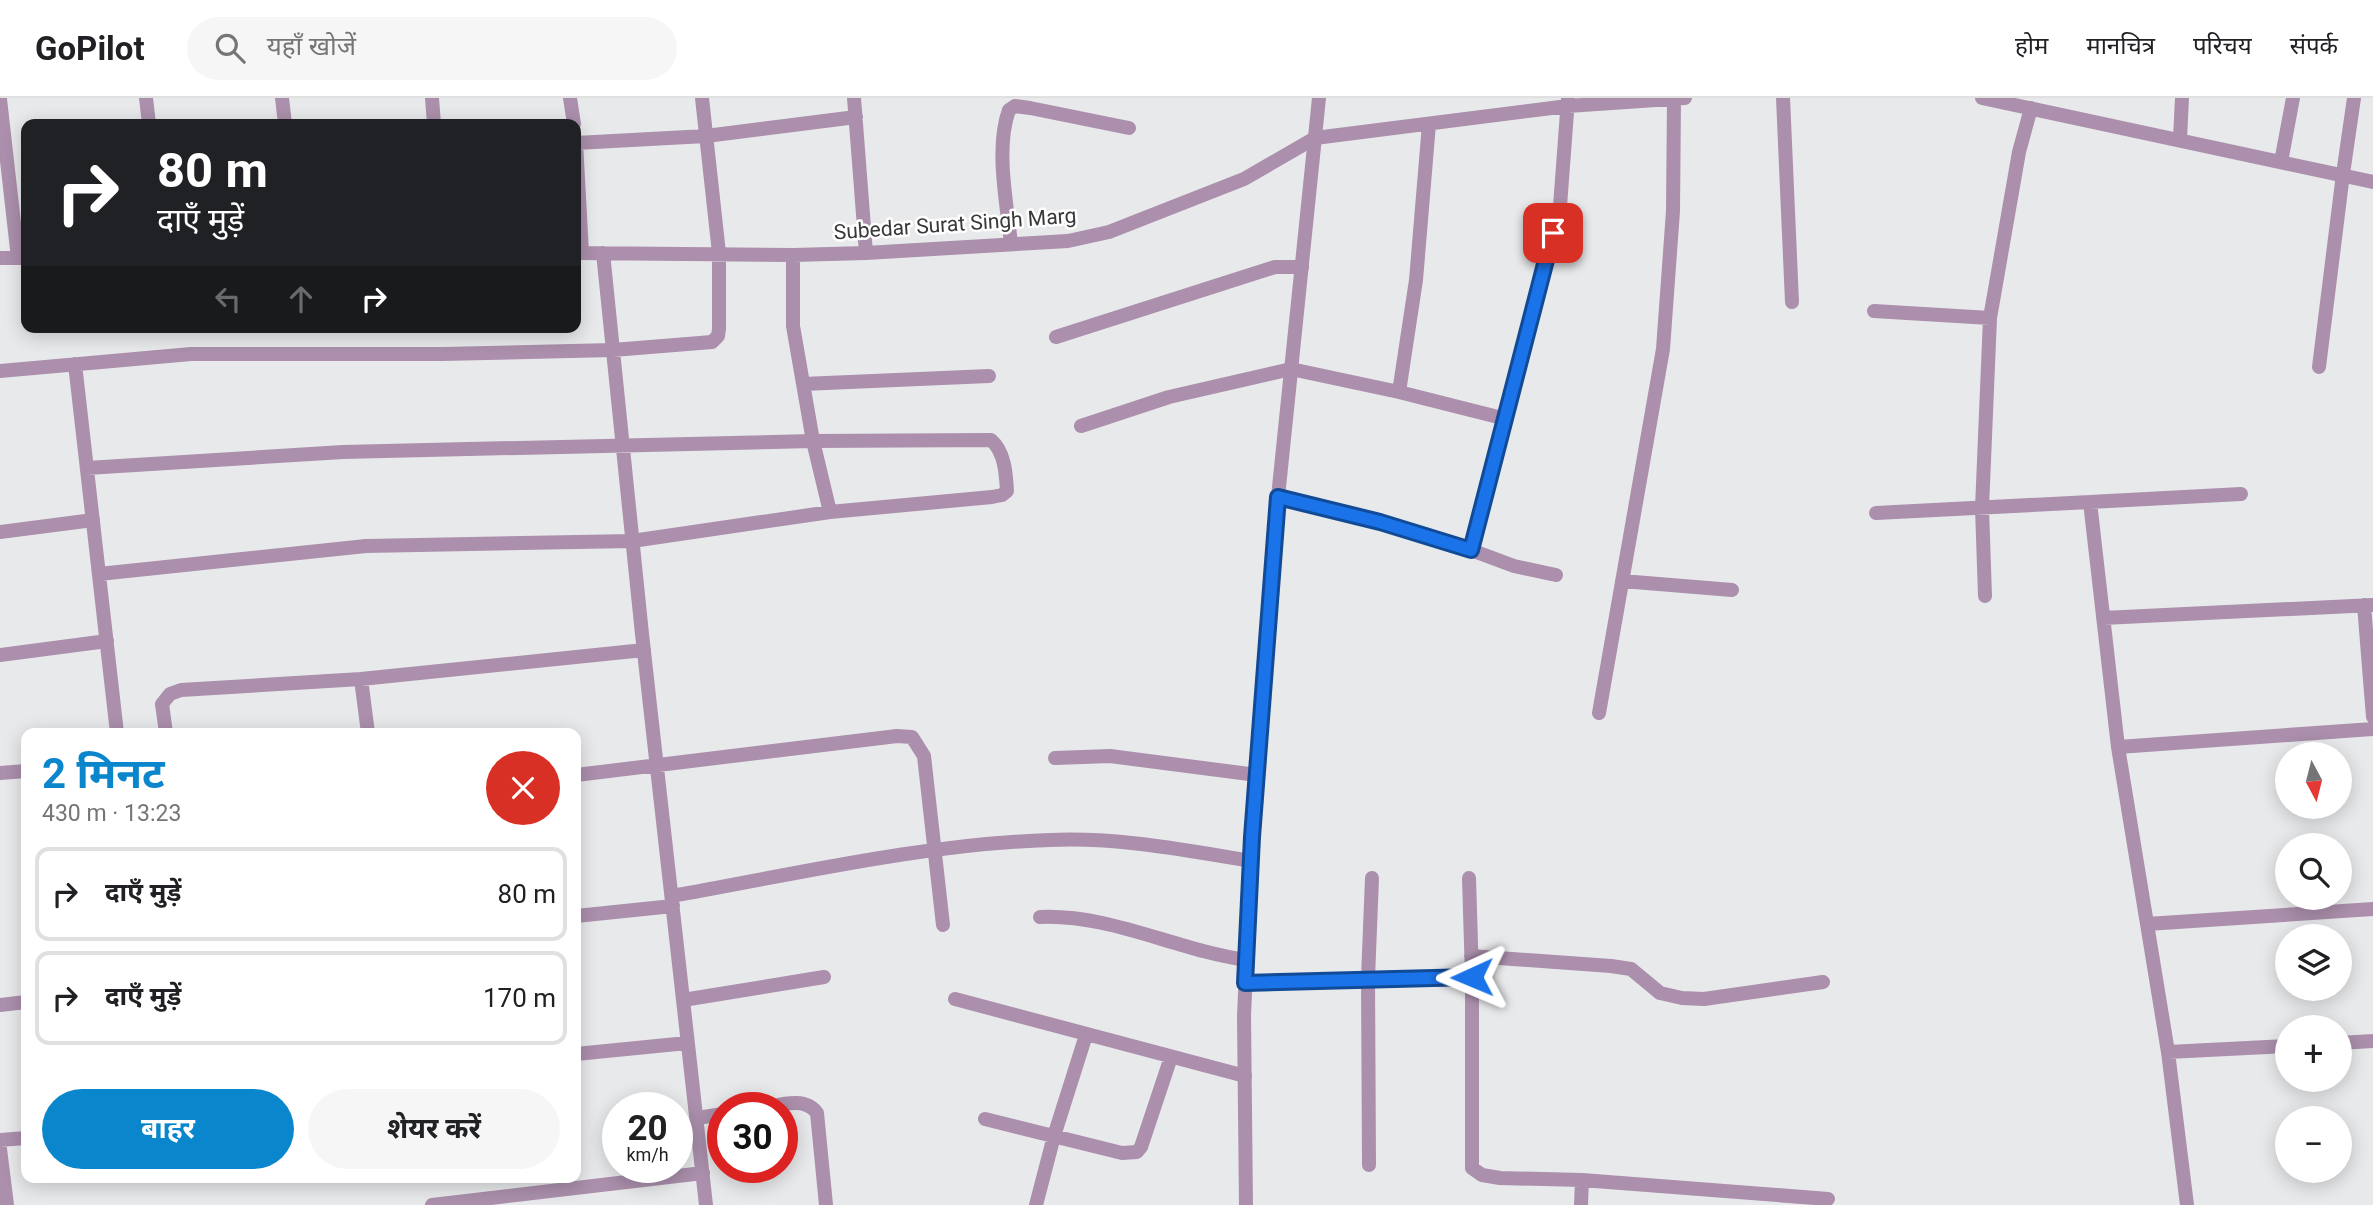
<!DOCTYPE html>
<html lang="hi">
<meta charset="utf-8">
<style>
:root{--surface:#fff;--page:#f6f6f6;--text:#202124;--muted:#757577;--line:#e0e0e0;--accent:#0a86cd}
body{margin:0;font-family:Roboto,"Noto Sans Devanagari",sans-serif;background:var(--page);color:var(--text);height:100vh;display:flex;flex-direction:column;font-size:26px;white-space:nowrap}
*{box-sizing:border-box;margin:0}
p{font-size:23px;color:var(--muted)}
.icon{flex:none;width:38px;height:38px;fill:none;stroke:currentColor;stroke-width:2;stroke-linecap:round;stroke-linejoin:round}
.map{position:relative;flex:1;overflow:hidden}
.side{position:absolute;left:21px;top:630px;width:560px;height:455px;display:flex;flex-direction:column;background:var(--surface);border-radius:14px;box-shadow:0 4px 18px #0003}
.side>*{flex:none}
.banner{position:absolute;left:21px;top:21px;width:560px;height:214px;border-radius:14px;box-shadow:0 4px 18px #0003;background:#202124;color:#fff;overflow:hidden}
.needle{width:46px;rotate:173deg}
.tools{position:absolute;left:2275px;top:644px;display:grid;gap:14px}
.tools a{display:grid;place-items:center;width:77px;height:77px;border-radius:50%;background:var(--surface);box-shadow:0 4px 18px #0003;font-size:35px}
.speed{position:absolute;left:602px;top:994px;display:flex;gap:14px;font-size:35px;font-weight:700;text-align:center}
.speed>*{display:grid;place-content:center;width:91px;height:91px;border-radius:50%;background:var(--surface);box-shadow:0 4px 18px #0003;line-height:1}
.speed small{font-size:18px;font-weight:400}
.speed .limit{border:10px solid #d22;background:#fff;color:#111}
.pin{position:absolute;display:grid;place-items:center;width:60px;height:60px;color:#fff;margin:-30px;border-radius:14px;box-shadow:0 4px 10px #0006}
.me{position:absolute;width:77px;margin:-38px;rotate:269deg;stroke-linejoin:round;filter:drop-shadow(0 0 5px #0008)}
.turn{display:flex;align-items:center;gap:24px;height:147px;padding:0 21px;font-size:32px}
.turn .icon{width:91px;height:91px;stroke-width:2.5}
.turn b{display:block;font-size:49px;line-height:60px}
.lanes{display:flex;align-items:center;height:66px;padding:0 21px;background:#0003;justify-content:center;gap:35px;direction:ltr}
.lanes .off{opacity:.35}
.round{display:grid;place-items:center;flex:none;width:74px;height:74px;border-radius:37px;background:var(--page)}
.headline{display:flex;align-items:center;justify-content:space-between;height:119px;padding:0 21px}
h1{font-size:42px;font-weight:700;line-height:52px;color:var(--accent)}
.cta{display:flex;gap:14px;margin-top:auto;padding:14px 21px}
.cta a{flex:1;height:80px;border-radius:42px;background:var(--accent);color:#fff;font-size:28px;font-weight:700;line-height:80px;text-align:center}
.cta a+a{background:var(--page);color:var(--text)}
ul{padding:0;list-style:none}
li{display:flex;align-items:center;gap:21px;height:94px;margin:0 14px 10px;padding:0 7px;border:4px solid var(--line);border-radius:14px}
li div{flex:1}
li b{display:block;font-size:26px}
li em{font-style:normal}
header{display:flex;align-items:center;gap:42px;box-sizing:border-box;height:98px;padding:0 35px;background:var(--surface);border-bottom:2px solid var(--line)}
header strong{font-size:33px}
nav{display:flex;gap:38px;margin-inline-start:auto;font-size:24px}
.search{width:490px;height:63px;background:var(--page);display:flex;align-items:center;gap:18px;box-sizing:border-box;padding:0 24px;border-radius:38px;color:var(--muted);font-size:26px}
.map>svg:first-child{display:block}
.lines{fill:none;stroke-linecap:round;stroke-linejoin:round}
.minor{stroke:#ab8fac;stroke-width:14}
.tertiary{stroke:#ab8fac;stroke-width:14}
.route-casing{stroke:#114b97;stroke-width:18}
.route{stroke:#1a73e8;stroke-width:12}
.labels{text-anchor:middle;stroke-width:5;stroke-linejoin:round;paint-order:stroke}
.street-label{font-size:21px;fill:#383839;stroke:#fff}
</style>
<header>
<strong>GoPilot</strong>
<div class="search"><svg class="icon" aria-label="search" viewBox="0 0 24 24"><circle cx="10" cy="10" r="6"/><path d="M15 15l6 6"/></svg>यहाँ खोजें</div>
<nav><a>होम</a><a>मानचित्र</a><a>परिचय</a><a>संपर्क</a></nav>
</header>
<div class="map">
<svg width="2373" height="1107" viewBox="0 0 2373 1107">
<rect width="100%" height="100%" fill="#e8e9eb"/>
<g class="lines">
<path class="minor" d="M 146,0 L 149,26
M 282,0 L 285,26
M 432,0 L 434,26
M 570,0 L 574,26
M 854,0 L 866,155
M 1783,0 L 1792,204
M 1982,0 L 2373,84
M 0,1 L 18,160
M 2180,41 L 2182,0
M 576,44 L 582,155
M 576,45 L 706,38 L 856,19
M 2281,64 L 2293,0
M 1011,146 C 1007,106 995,50 1009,12 L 1015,8 L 1030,10 L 1129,30
M 576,155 L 793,157 L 866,155 L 1068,143 L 1109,134 L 1244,81 L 1315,40 L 1568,8 L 1685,0
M 603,155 L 642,536 L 706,1107
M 793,157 L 793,228 L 813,343 L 830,414
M 0,160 L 26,160
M 1874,213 L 1990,220
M 1056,239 L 1275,169 L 1302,169
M 75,266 L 117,635
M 2319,269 L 2343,76 L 2354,0
M 0,273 L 191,256 L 442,256 L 613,252 L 712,244 L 718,238 L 719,231 L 719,155 L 702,0
M 803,286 L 989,278
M 1399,294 L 1416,182 L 1429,26
M 1081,328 L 1169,299 L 1291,271 L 1399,294 L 1506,321
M 87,370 L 343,354 L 813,343 L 991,342 C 1005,354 1006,376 1007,393 L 1002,397 L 992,399 L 830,414 L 632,443 L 366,448 L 99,476
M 1278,399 L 1380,424 L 1471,452 L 1514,468 L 1556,477
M 2090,404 L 2241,396
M 1876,415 L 2090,404 L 2118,649 L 2168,954 L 2187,1107
M 0,434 L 93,422
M 1471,452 L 1560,108 L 1568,1
M 1622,483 L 1732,492
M 1985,498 L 1982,410 L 1990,220 L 2019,54 L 2031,10
M 2364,507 L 2373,619
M 2103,520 L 2373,507
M 0,557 L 107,543
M 361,581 L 368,635
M 1599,615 L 1663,251 L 1673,113 L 1674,1
M 166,635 L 162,606 L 170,596 L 181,592 L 361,581 L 644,552
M 2118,649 L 2373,631
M 1055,660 L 1110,658 L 1257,677
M 0,675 L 26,673
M 576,677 L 897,638 L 912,639 L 924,658 L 943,827
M 1469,780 L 1472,879 L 1472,1070 L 1482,1077 L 1500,1080 L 1582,1082 L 1828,1101
M 672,798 C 796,776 924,746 1050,742 C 1118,739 1185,752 1251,763
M 576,818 L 673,808
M 1040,819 C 1111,816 1176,852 1246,862
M 2147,826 L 2373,811
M 1471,858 L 1611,868 L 1631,871 L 1660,895 L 1682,900 L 1704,901 L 1823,884
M 1245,885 L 1472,879
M 955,901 L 1245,978
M 683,902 L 824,879
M 0,907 L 26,904
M 2340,945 L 2373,943
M 2168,954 L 2287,948
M 576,956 L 687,945
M 762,1010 C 780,1007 805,998 817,1015 L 826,1107
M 697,1020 L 723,1016
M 985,1021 L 1122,1055 L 1137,1054 L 1141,1049 L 1171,959
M 0,1042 L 26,1040
M 0,1051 L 7,1107
M 1369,1067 L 1368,880 L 1372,780
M 432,1107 L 703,1075
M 1036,1107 L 1054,1038 L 1086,937
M 1581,1107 L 1582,1082"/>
<path class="tertiary" d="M 1246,1107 L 1244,918 L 1252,739 L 1278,399 L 1319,0"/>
</g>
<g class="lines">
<g class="route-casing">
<path id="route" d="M 1472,879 L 1245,885 L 1252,739 L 1278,399 L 1380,424 L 1471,452 L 1553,135"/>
</g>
<use href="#route" class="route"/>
</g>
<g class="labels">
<g class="street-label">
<text transform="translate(955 126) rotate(-4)" y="7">Subedar Surat Singh Marg</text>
</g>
</g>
</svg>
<div class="tools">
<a><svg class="needle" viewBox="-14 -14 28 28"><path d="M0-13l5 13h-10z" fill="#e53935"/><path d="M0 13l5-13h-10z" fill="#757577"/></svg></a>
<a><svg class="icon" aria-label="search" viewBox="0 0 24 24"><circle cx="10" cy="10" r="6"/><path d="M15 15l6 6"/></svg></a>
<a><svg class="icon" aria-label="layers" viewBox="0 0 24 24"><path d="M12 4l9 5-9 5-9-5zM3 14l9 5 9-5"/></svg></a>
<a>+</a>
<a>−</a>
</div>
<div class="speed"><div>20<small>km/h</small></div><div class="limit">30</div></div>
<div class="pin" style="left:1553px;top:135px;background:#d93025"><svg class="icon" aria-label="arrive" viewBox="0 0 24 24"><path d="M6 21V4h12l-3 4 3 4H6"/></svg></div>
<svg class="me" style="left:1472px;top:879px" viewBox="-20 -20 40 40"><path d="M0-17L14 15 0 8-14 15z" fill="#1a73e8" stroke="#fff" stroke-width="4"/></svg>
<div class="banner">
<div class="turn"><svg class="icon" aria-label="right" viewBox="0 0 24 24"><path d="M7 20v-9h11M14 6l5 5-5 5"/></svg><div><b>80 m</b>दाएँ मुड़ें</div></div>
<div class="lanes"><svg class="icon off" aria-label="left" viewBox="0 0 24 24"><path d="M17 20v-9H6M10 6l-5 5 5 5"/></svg><svg class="icon off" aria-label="ahead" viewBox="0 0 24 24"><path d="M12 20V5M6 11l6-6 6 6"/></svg><svg class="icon" aria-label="right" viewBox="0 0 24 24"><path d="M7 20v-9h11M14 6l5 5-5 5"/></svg></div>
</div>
<section class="side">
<div class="headline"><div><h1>2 मिनट</h1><p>430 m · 13:23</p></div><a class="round" style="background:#d93025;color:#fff"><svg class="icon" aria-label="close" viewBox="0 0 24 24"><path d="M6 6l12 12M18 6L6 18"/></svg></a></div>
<ul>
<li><svg class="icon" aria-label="right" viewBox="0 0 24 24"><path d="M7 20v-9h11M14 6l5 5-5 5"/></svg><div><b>दाएँ मुड़ें</b></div><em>80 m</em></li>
<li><svg class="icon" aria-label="right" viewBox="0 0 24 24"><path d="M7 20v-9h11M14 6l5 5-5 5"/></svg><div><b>दाएँ मुड़ें</b></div><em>170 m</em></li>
</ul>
<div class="cta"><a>बाहर</a><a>शेयर करें</a></div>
</section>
</div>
